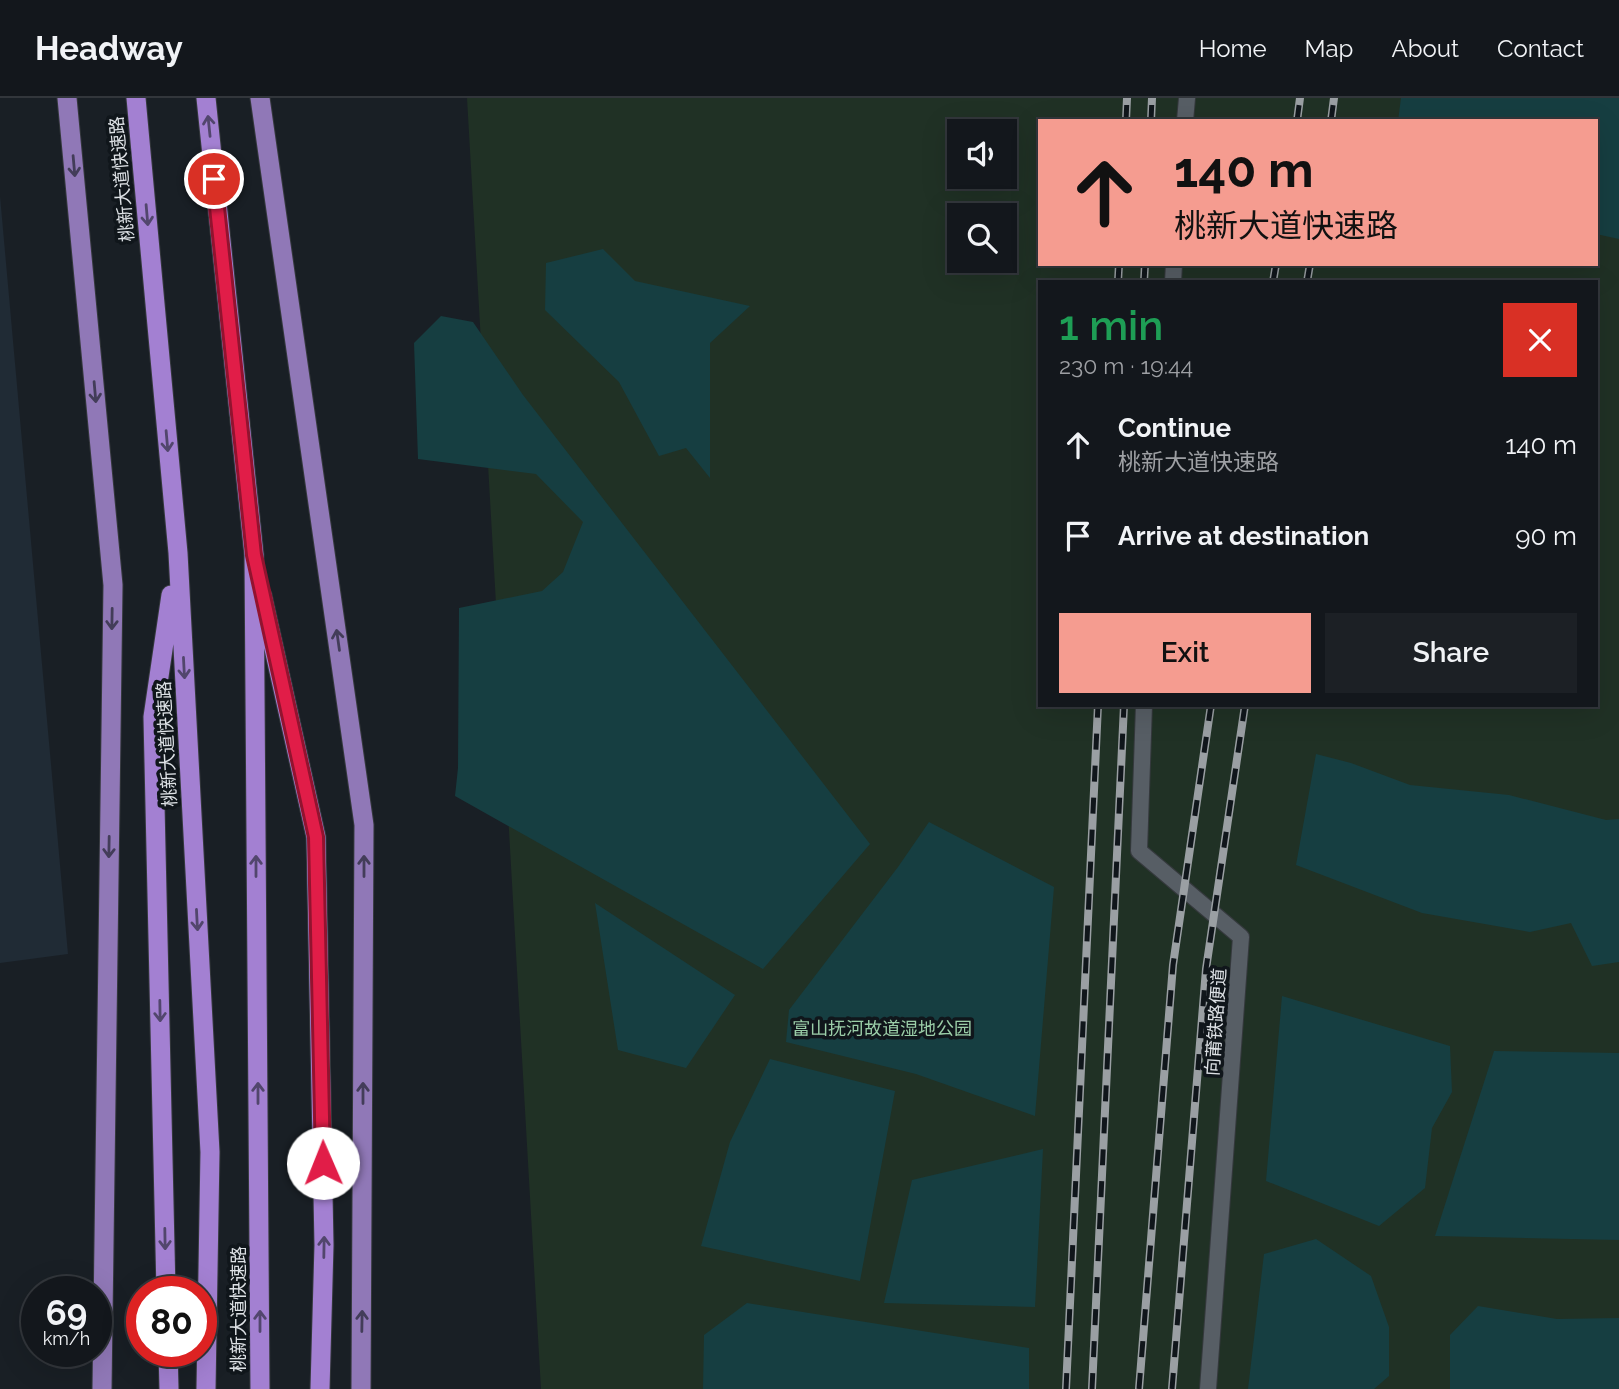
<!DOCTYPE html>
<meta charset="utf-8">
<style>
:root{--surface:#13171c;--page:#1c2025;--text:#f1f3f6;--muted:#9d9fa3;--line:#32363b;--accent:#f59c90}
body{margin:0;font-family:Raleway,"Noto Sans SC",sans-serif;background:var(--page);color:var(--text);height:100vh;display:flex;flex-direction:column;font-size:26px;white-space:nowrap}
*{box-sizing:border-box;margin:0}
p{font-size:23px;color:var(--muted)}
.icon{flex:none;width:38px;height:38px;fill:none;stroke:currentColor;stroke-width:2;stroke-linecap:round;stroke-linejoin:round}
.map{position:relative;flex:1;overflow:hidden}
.details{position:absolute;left:1038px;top:182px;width:560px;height:427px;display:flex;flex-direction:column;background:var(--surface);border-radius:0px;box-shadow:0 7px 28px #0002,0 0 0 2px var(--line)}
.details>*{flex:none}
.banner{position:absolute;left:1038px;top:21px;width:560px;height:147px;border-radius:0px;box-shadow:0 7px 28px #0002,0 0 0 2px var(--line);background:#f59c90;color:#111;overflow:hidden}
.fabs{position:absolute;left:947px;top:21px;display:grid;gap:14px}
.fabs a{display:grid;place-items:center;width:70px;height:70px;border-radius:0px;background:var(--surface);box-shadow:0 7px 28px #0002,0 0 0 2px var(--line);font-size:35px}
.speed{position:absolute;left:21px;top:1178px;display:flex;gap:14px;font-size:35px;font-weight:700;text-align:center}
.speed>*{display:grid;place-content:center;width:91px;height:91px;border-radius:50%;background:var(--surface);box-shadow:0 7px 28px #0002,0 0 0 2px var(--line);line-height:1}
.speed small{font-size:18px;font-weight:400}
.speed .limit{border:10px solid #d22;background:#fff;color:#111}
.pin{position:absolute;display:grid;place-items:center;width:60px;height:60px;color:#fff;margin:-30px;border:4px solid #fff;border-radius:50%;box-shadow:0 2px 7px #0007}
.me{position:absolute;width:77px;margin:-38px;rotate:359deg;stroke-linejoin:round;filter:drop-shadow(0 0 5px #0008)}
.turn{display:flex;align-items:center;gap:24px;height:147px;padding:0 21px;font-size:32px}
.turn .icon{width:91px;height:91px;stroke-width:2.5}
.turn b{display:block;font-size:49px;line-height:60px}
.round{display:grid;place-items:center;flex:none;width:74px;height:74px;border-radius:0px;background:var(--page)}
.head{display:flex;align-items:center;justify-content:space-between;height:119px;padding:0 21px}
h1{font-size:42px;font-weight:600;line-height:52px;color:#1e9e55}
.action{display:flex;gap:14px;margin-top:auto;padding:14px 21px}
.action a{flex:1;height:80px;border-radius:0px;background:var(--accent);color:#111;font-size:28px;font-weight:600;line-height:80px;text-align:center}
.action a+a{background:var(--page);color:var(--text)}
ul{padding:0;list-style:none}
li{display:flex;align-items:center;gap:21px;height:91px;padding:0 21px}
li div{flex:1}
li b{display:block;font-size:26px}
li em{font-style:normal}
header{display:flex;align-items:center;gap:42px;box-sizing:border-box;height:98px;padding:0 35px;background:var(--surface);border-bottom:2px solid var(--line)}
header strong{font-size:33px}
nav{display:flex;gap:38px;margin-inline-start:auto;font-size:24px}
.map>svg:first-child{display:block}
.built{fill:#202b35}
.green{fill:#203125;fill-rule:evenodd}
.water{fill:#163e41}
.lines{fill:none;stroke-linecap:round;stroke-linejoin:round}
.service-casing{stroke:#35393d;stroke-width:18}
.primary-casing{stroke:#35393d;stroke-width:21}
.trunk-casing{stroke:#35393d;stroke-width:21}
.service{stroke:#575e65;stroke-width:16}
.primary{stroke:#9078b7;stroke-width:19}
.trunk{stroke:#a380d2;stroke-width:19}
.rail-casing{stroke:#9a9fa3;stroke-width:8}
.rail{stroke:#10161b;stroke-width:5;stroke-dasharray:16;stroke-linecap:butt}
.oneway{stroke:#52466d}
.oneway2{stroke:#433d59}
.route-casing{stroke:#92132f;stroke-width:18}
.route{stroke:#e11d48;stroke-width:12}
.labels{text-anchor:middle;stroke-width:7;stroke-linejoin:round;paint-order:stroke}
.street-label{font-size:18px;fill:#dde1e5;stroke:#10161b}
.park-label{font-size:18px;fill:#9bcea8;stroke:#10161b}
</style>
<header>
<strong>Headway</strong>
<nav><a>Home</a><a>Map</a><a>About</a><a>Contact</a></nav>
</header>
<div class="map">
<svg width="1619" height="1291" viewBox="0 0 1619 1291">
<rect width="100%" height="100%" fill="#191f25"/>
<path class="built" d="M 0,98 L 68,856 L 0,865 Z"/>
<path class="green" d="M 467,0 L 1619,0 L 1619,1291 L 541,1291 ZM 1040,23 L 1596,23 L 1596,166 L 1040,166 ZM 959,33 L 1004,33 L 1004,79 L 959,79 ZM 959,117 L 1004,117 L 1004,163 L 959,163 ZM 1040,184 L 1596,184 L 1596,607 L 1040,607 Z"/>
<path class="water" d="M 1401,0 L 1619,0 L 1619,141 L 1596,136 L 1596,23 L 1398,23 Z
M 603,151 L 635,183 L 750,208 L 710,245 L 710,380 L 686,350 L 659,358 L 619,284 L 545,212 L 546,165 Z
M 441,218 L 473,224 L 523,297 L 870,746 L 763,871 L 455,698 L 458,670 L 459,510 L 542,493 L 563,474 L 583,424 L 536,376 L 418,361 L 414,245 Z
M 1316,656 L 1351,665 L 1410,687 L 1509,697 L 1606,722 L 1619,721 L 1619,864 L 1592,868 L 1571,825 L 1530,834 L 1422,815 L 1296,767 Z
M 929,724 L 1054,789 L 1035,1018 L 916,976 L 786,944 L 789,912 L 898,769 Z
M 595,805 L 735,897 L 686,970 L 618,952 Z
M 1282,898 L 1450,948 L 1452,994 L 1432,1030 L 1425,1090 L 1379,1128 L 1266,1083 Z
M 1494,953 L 1619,955 L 1619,1142 L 1435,1138 Z
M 770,961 L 895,993 L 860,1183 L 701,1148 L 730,1044 Z
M 1043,1051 L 1035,1209 L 884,1205 L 912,1082 Z
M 1316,1141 L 1371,1178 L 1389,1229 L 1389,1278 L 1374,1291 L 1248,1291 L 1264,1156 Z
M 747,1205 L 1029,1250 L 1029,1291 L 703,1291 L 704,1237 Z
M 1478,1208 L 1557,1221 L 1619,1220 L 1619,1291 L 1450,1291 L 1450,1237 Z"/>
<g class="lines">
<g class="service-casing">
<path id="service" d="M 1185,23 L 1187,0
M 1173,184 L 1174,166
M 1144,607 L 1139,753 L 1241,839 L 1208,1291"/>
</g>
<g class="primary-casing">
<path id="primary" d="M 67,0 L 113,487 L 102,1291
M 260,0 L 364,727 L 361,1291"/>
</g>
<g class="trunk-casing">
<path id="trunk" d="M 136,0 L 178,455 L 210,1054 L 206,1291
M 206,0 L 254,457 L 260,1291
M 262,497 L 316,739 L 324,1147 L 320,1291
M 166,1194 L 153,619 L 171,497
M 168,1253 L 169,1291"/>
</g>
<use href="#service" class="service"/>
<use href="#primary" class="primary"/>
<use href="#trunk" class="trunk"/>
<g class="rail-casing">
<path id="rail" d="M 1126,23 L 1127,0
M 1151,23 L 1152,0
M 1297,23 L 1300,0
M 1331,23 L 1334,0
M 1118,184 L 1119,166
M 1144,184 L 1145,166
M 1273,184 L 1276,166
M 1307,184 L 1310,166
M 1066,1291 L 1098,607
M 1092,1291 L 1124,607
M 1139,1291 L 1173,867 L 1211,607
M 1172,1291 L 1206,871 L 1245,607"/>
</g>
<use href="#rail" class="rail"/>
</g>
<defs><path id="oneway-shaft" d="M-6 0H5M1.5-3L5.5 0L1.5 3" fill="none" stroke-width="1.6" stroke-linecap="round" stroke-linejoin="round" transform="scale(1.75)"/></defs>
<g class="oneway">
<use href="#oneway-shaft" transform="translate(209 28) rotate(-96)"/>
<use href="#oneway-shaft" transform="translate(147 117) rotate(85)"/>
<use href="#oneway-shaft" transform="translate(167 343) rotate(85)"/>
<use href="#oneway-shaft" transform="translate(184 570) rotate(87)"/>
<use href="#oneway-shaft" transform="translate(256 768) rotate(-90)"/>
<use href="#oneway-shaft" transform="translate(197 822) rotate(87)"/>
<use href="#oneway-shaft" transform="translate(160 913) rotate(89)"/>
<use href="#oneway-shaft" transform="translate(258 995) rotate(-90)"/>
<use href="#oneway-shaft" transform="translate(165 1141) rotate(89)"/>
<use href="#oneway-shaft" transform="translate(324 1149) rotate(-89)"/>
<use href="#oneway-shaft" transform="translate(260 1223) rotate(-90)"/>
</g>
<g class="oneway2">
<use href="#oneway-shaft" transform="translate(74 68) rotate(85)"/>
<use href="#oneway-shaft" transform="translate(95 294) rotate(85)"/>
<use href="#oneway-shaft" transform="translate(112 521) rotate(91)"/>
<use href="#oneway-shaft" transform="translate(338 542) rotate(-98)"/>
<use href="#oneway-shaft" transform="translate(109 749) rotate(91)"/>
<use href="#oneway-shaft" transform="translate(364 768) rotate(-90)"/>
<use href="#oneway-shaft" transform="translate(363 995) rotate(-90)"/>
<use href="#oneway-shaft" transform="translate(362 1223) rotate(-89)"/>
</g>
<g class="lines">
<g class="route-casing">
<path id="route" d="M 214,81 L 254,457 L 316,739 L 323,1065"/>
</g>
<use href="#route" class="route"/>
</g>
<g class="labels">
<g class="street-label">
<text transform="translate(122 81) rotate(-95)" y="6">桃新大道快速路</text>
<text transform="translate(167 646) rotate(-93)" y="6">桃新大道快速路</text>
<text transform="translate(1216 924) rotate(-86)" y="6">向莆铁路便道</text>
<text transform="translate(239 1211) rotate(-90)" y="6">桃新大道快速路</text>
</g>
<g class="park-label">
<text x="882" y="937">富山抚河故道湿地公园</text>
</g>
</g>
</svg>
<div class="fabs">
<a><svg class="icon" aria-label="sound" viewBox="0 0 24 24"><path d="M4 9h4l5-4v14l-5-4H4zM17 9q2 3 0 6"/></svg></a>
<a><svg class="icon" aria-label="search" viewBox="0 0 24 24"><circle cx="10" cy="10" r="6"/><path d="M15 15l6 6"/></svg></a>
</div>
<div class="speed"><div>69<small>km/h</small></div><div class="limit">80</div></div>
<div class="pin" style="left:214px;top:81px;background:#d93025"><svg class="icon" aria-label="arrive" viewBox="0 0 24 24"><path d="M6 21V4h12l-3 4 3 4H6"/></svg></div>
<svg class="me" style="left:323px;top:1065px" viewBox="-20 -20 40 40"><circle r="19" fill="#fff"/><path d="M0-13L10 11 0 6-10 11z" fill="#e11d48"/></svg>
<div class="banner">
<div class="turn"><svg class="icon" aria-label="ahead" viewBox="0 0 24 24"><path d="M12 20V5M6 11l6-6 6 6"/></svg><div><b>140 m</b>桃新大道快速路</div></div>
</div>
<section class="details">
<div class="head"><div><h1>1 min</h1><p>230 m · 19:44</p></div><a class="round" style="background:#d93025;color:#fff"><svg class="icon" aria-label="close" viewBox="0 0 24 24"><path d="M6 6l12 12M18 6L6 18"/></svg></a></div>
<ul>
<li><svg class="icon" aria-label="ahead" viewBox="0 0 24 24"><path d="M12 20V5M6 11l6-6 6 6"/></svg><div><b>Continue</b><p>桃新大道快速路</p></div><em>140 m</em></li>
<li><svg class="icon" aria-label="arrive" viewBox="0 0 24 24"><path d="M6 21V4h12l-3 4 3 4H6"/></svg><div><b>Arrive at destination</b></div><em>90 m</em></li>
</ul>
<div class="action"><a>Exit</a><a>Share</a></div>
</section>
</div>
